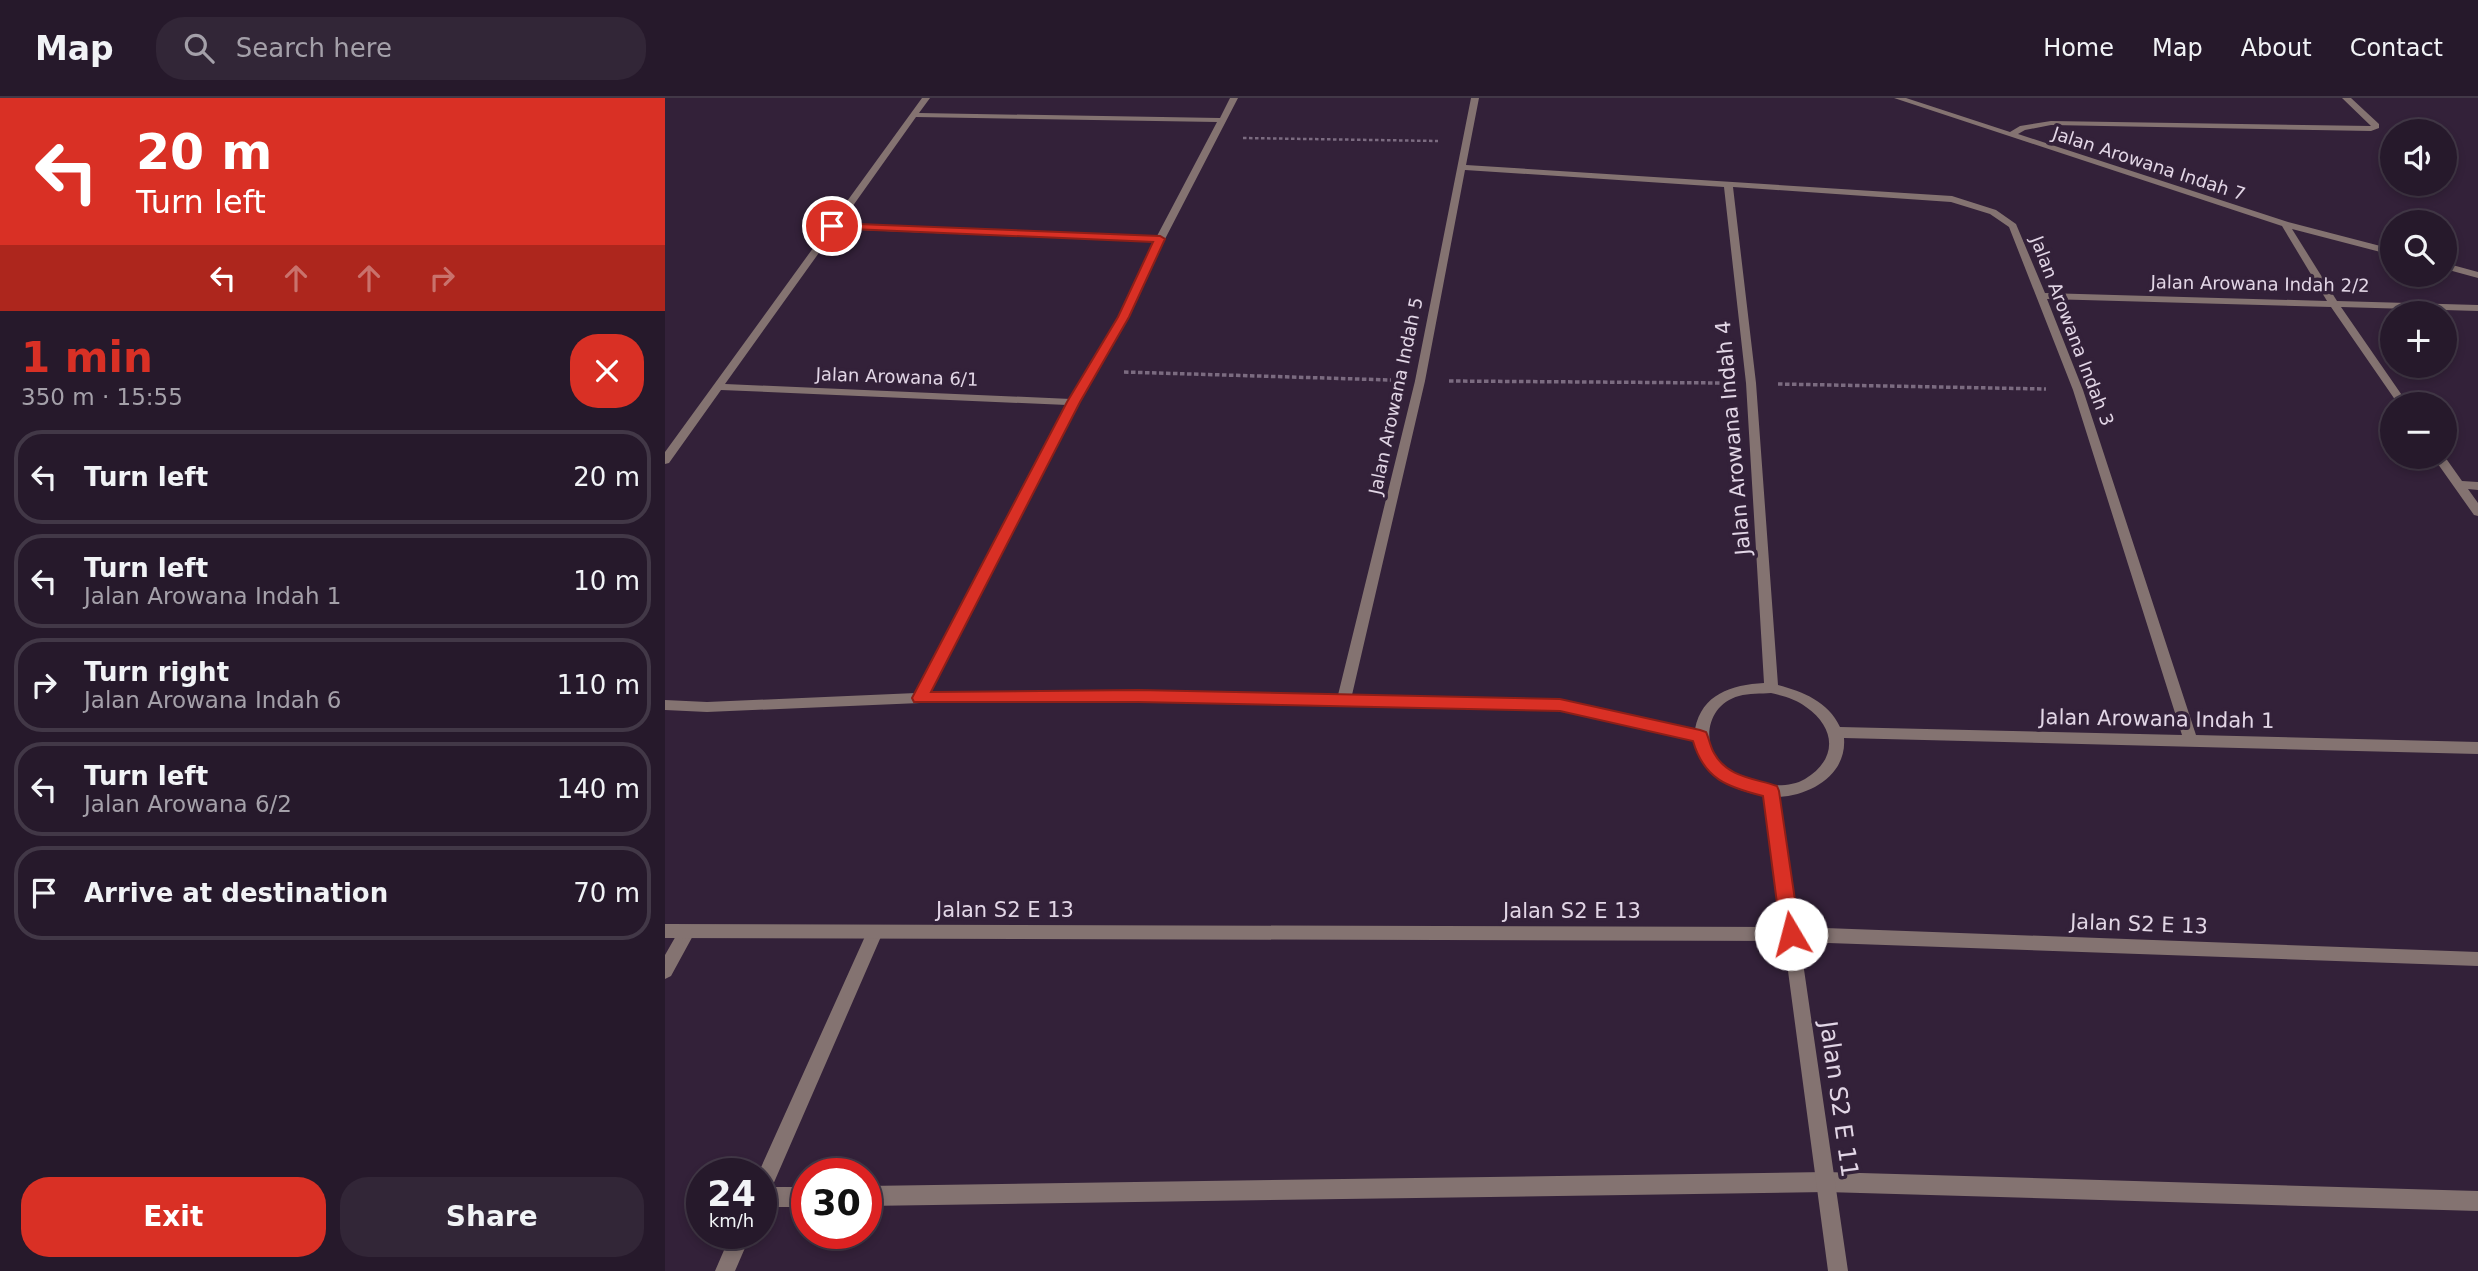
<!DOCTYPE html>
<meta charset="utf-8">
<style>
:root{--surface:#26192b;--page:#322637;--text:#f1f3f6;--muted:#a4a0a9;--line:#423847;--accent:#d93025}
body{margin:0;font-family:"DejaVu Sans",sans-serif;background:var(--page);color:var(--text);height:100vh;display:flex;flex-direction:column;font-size:26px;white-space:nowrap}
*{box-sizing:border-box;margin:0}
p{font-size:23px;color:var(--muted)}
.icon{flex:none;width:38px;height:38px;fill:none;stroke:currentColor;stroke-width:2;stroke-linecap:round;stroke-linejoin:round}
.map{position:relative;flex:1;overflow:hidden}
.drawer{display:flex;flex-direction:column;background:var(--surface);width:665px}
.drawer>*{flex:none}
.banner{background:#d93025;color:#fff;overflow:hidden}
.fabs{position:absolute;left:1715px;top:21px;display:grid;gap:14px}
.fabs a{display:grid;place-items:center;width:77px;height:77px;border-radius:50%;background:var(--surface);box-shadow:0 4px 10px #0003,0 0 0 2px var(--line);font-size:35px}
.speed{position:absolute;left:21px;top:1060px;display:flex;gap:14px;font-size:35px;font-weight:700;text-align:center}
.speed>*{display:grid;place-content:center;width:91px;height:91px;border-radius:50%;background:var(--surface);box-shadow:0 4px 10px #0003,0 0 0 2px var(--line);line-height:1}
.speed small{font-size:18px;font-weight:400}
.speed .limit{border:10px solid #d22;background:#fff;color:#111}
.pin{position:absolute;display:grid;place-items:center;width:60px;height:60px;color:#fff;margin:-30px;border:4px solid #fff;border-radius:50%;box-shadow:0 2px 7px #0007}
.me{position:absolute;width:77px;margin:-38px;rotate:352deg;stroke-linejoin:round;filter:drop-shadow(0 0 5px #0008)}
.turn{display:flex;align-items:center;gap:24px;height:147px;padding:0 21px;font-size:32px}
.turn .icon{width:91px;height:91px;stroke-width:2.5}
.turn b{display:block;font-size:49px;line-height:60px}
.lanes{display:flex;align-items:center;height:66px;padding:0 21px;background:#0003;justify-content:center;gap:35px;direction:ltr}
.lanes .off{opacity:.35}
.round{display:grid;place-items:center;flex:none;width:74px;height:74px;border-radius:28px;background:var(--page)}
.headline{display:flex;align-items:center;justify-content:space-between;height:119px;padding:0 21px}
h1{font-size:42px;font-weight:600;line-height:52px;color:var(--accent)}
.cta{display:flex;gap:14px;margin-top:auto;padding:14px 21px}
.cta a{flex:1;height:80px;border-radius:28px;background:var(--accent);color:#fff;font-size:28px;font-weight:600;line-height:80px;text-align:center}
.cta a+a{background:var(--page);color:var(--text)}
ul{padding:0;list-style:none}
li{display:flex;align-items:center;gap:21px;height:94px;margin:0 14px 10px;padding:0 7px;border:4px solid var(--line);border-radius:28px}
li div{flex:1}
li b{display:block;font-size:26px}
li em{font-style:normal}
header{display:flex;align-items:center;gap:42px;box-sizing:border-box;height:98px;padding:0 35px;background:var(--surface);border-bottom:2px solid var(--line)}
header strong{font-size:33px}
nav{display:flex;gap:38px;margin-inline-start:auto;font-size:24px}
.search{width:490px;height:63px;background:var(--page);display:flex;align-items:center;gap:18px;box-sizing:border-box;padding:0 24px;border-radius:28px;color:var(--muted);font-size:26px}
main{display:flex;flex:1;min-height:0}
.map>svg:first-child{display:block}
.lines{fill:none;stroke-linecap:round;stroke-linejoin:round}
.path-far1{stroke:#7b6b80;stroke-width:2.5;stroke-dasharray:3.5 2.5;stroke-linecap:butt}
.path{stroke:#7b6b80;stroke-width:3.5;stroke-dasharray:4.5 2.5;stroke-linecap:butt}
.service{fill:#847371;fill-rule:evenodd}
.minor{fill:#847371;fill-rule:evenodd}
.route{fill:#d93025;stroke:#8d1f18;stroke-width:2}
.labels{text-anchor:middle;stroke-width:7;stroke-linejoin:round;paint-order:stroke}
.far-street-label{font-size:18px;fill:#e2d6e6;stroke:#332139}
.street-label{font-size:21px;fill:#e2d6e6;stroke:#332139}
.near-street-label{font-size:24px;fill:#e2d6e6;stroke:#332139}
</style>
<header>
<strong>Map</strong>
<div class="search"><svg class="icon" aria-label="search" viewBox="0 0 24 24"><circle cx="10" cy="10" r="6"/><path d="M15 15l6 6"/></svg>Search here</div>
<nav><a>Home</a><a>Map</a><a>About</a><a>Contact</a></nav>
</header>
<main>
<section class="drawer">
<div class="banner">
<div class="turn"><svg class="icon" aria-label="left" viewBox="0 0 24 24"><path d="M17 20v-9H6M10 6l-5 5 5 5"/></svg><div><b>20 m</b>Turn left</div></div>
<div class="lanes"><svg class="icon" aria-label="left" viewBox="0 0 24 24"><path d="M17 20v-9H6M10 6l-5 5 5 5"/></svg><svg class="icon off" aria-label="ahead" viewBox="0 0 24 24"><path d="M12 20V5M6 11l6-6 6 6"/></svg><svg class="icon off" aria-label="ahead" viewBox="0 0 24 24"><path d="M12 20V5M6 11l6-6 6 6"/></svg><svg class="icon off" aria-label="right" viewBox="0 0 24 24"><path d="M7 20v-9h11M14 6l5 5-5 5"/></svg></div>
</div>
<div class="headline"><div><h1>1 min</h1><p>350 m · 15:55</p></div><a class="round" style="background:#d93025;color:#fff"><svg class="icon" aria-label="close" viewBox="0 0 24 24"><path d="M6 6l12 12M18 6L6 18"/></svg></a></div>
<ul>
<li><svg class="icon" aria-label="left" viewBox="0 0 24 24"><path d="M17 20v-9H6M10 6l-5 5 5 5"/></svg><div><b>Turn left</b></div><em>20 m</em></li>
<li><svg class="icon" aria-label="left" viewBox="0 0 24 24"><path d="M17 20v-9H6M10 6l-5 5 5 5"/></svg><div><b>Turn left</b><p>Jalan Arowana Indah 1</p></div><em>10 m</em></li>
<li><svg class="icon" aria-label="right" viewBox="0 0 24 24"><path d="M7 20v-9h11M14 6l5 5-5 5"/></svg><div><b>Turn right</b><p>Jalan Arowana Indah 6</p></div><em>110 m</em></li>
<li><svg class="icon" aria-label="left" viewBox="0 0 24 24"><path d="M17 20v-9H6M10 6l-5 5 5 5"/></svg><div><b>Turn left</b><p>Jalan Arowana 6/2</p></div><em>140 m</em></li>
<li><svg class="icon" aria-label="arrive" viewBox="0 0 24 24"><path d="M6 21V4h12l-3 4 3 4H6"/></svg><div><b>Arrive at destination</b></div><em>70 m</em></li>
</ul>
<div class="cta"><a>Exit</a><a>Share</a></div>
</section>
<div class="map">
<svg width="1813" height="1173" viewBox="0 0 1813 1173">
<rect width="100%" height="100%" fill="#332139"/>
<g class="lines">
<path class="path-far1" d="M 578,40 L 773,43"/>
<path class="path" d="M 459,274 L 726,282
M 784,283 L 1059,285
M 1113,286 L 1381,291"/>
<path class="service" d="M 22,827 L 28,829 L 30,834 L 6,878 L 0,881 L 0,857 L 16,829 Z
M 210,827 L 216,829 L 218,834 L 107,1089 L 142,1089 L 142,1109 L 96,1109 L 96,1076 L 93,1076 L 202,834 L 204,829 Z
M 1161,1074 L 1813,1093 L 1813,1113 L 1161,1094 L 201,1108 L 201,1088 Z
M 66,1136 L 86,1136 L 70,1173 L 50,1173 Z"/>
<path class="minor" d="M 257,0 L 265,0 L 254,15 L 555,20 L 565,0 L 573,0 L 500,141 L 464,219 L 415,304 L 265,595 L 473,593 L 673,597 L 750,283 L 806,0 L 814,0 L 801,67 L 1287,98 L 1331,112 L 1351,126 L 1380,195 L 1662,203 L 1617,128 L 1229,0 L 1241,0 L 1345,34 L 1355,28 L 1386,23 L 1706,28 L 1677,0 L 1686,0 L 1714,26 L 1714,30 L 1706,33 L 1386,27 L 1360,32 L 1353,36 L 1623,124 L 1727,151 L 1727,157 L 1627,131 L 1672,203 L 1813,207 L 1813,213 L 1676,209 L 1743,306 L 1733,306 L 1666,209 L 1382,201 L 1418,292 L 1531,637 L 1813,644 L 1813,656 L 1179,640 C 1182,676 1147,697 1114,699 L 1133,829 L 1813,854 L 1813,868 L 1135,844 L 1183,1173 L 1163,1173 L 1119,843 L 0,840 L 0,826 L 1117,829 L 1099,698 C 1066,692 1037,678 1030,642 L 895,611 L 473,603 L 255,605 L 42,614 L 0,612 L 0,602 L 42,604 L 251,595 L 402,307 L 56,292 L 4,365 L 0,366 L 0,354 ZM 251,19 L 552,24 L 492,138 L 175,126 ZM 800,72 L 1059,89 L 1081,285 L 1099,585 C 1066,587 1037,596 1030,631 L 895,601 L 687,597 L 760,283 ZM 1068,89 L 1286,104 L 1325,116 L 1344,129 L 1408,292 L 1517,637 L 1175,629 C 1163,603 1138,594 1113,587 L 1091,285 ZM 171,131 L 489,144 L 454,219 L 406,301 L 60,286 ZM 1106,595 C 1118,598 1131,601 1141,609 C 1171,630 1173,661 1140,681 C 1130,687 1117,688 1104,687 C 1087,685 1068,679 1056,666 C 1035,644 1043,606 1074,598 C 1084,595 1096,596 1106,595 Z
M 1780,165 L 1813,174 L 1813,180 L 1780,171 Z
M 1768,359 L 1780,359 L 1797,383 L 1813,384 L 1813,392 L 1803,391 L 1813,405 L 1813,418 L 1809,417 Z"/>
</g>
<path class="route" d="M 167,125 L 495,138 L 500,141 L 464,219 L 415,304 L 266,594 L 473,592 L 895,601 L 1035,632 L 1041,634 C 1044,640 1045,648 1049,655 C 1062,679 1088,680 1112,688 L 1114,693 L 1135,836 L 1132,842 L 1126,844 L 1119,842 L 1116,836 L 1098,698 C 1062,689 1039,681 1028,643 L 895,613 L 473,604 L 249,604 L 247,600 L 402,304 L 453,219 L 488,144 L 163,130 L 163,126 Z"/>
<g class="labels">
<g class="far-street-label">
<text transform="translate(1484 66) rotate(18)" y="6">Jalan Arowana Indah 7</text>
<text transform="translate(1595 186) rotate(1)" y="6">Jalan Arowana Indah 2/2</text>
<text transform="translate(1407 233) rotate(69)" y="6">Jalan Arowana Indah 3</text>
<text transform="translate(232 279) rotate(2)" y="6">Jalan Arowana 6/1</text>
<text transform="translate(731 298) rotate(-78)" y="6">Jalan Arowana Indah 5</text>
</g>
<g class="street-label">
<text transform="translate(1068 340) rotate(-95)" y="7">Jalan Arowana Indah 4</text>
<text transform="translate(1492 621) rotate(1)" y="7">Jalan Arowana Indah 1</text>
<text x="340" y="819">Jalan S2 E 13</text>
<text x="907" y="820">Jalan S2 E 13</text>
<text transform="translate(1474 826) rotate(2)" y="7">Jalan S2 E 13</text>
</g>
<g class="near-street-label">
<text transform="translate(1174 1001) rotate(82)" y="8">Jalan S2 E 11</text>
</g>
</g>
</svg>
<div class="fabs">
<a><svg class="icon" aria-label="sound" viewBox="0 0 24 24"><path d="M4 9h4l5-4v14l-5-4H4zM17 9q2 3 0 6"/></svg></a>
<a><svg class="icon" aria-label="search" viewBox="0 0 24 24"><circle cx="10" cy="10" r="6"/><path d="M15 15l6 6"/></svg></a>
<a>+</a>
<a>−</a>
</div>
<div class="speed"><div>24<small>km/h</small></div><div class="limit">30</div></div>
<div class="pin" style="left:167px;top:128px;background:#d93025"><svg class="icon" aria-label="arrive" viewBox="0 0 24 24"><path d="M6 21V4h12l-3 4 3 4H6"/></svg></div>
<svg class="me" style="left:1126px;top:836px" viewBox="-20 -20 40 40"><circle r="19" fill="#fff"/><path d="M0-13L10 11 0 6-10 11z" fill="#d93025"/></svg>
</div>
</main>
